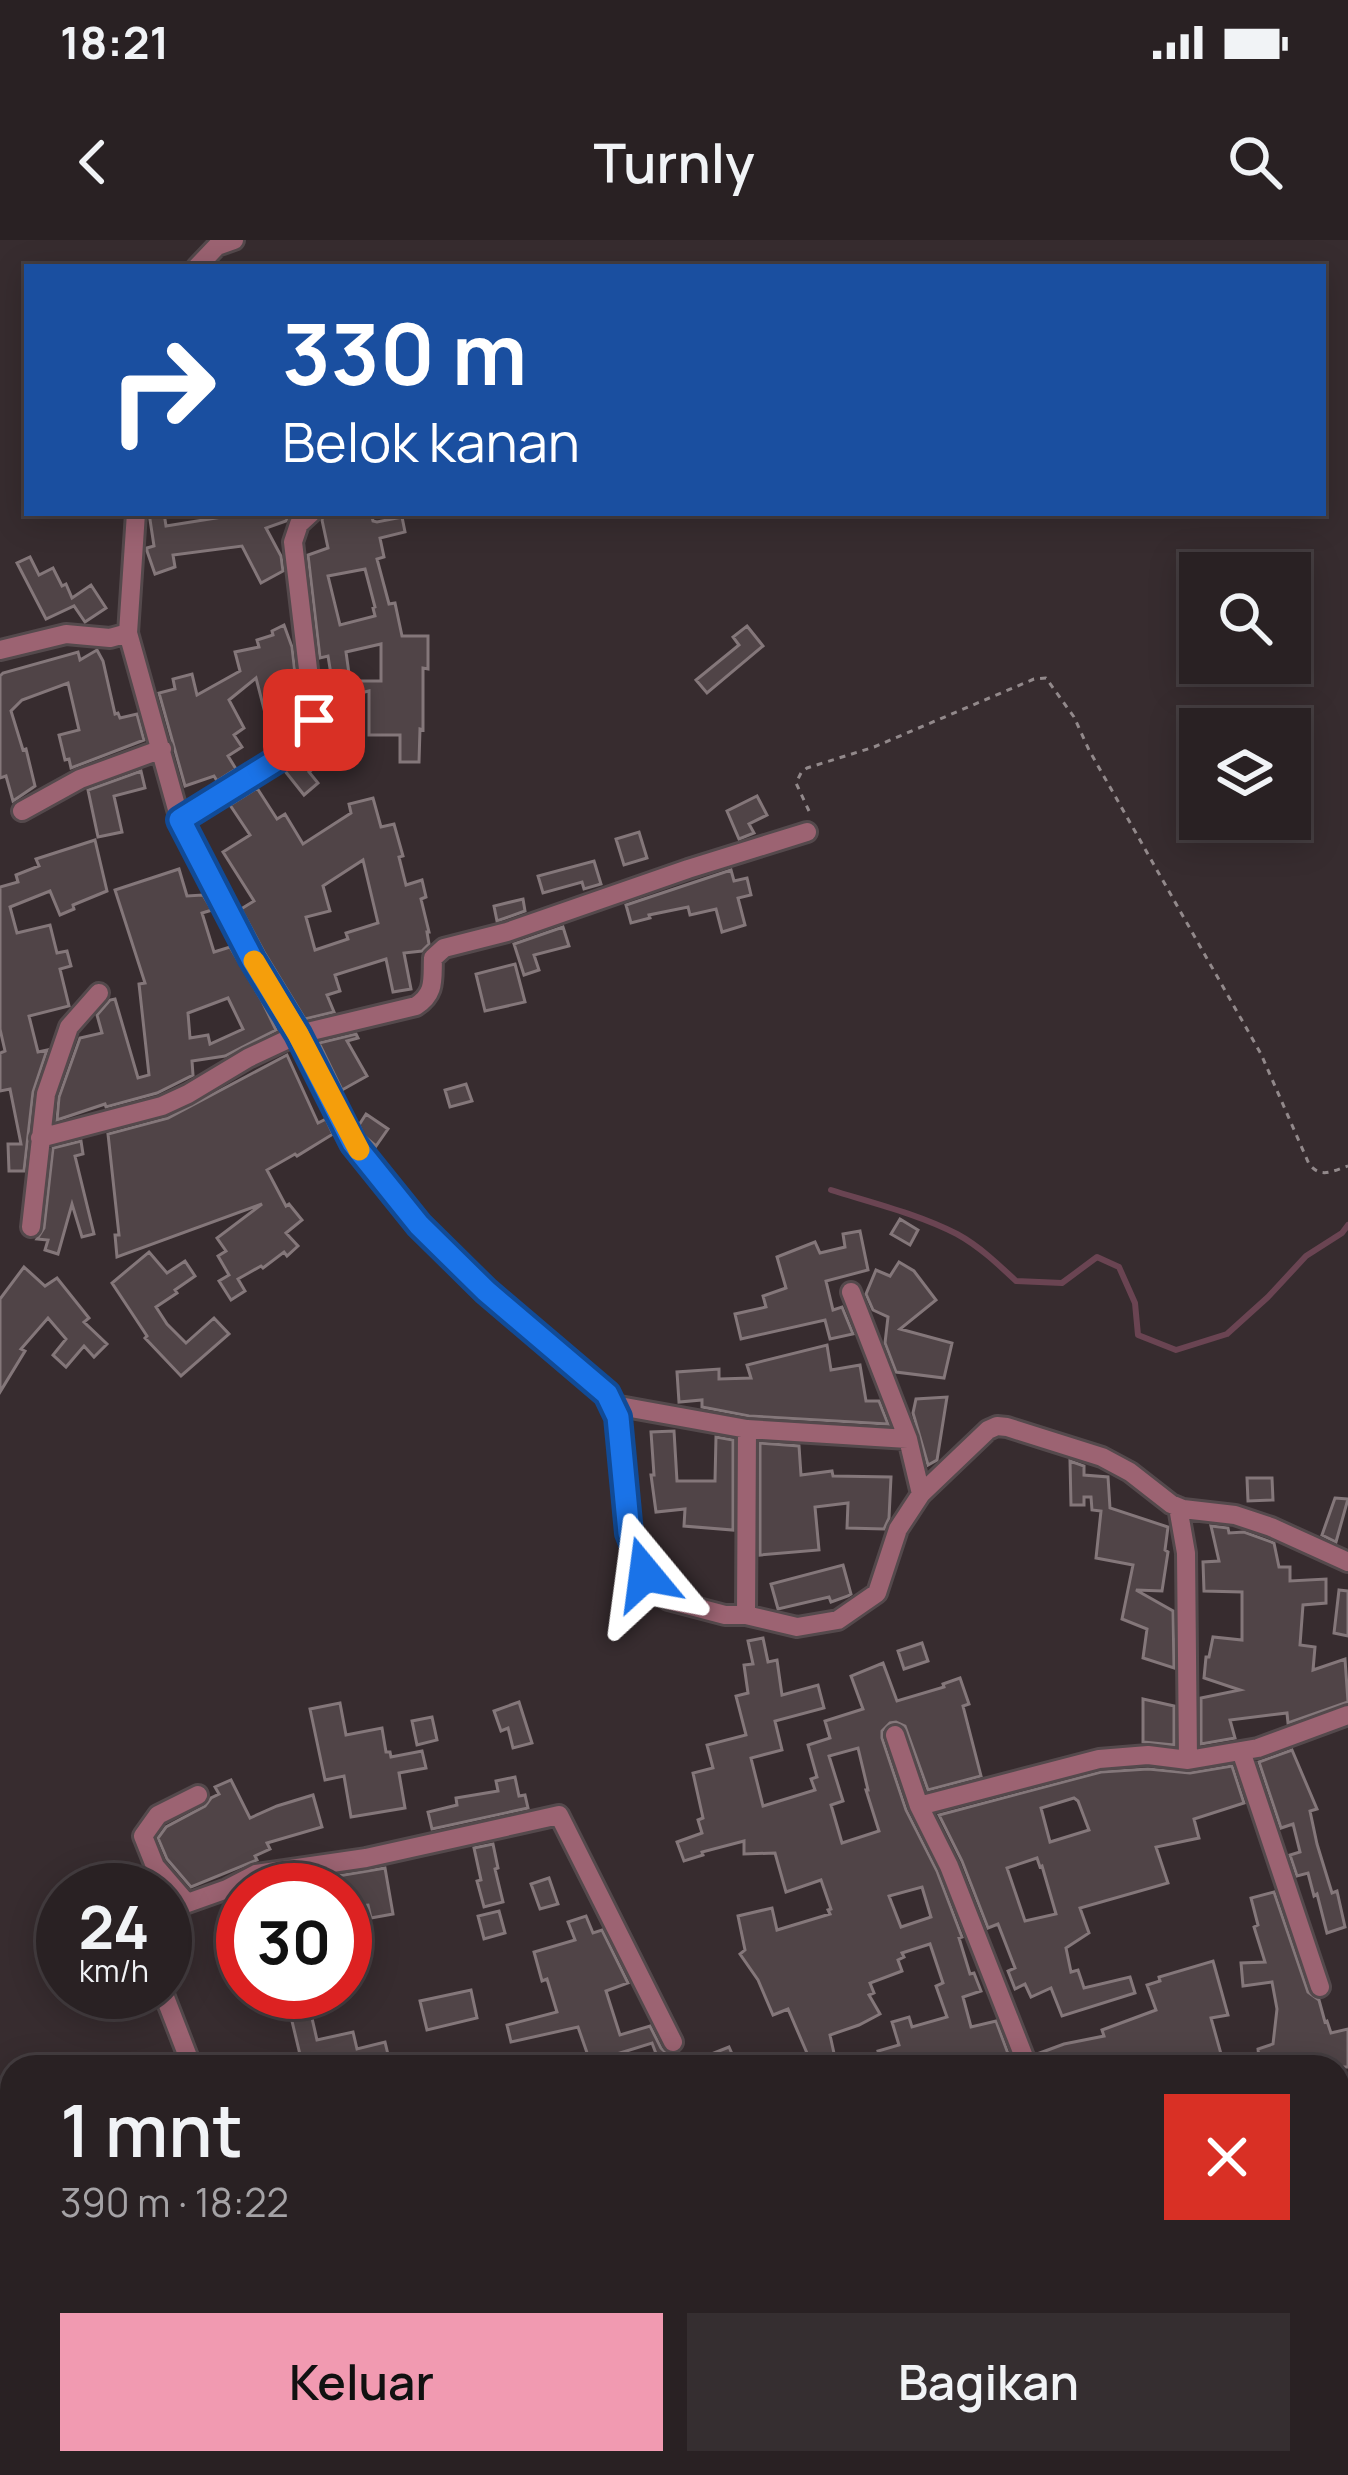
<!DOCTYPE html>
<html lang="id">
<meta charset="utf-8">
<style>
:root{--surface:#292123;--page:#352e30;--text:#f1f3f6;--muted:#a5a3a6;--line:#453e41;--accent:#f19ab1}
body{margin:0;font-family:Manrope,sans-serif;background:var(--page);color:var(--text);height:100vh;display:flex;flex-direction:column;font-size:45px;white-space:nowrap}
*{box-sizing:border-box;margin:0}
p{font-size:39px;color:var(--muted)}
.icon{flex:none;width:66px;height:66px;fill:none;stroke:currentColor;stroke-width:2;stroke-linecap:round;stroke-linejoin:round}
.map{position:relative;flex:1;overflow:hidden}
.sheet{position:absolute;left:0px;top:1815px;width:1350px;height:420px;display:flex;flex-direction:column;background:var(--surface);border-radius:36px 36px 0 0;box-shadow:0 6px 30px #0003,0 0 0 3px var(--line)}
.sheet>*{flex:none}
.top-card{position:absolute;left:24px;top:24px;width:1302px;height:252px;border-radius:0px;box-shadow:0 6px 30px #0003,0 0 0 3px var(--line);background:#1a4fa0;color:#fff;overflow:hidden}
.tools{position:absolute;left:1179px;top:312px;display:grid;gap:24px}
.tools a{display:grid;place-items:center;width:132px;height:132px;border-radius:0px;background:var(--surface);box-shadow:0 6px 30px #0003,0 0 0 3px var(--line);font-size:60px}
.speed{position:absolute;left:36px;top:1623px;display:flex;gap:24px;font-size:60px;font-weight:700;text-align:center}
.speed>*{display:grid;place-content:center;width:156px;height:156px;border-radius:50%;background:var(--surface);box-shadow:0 6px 30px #0003,0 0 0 3px var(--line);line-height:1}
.speed small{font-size:30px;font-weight:400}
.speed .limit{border:18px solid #d22;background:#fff;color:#111}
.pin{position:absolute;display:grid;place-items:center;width:102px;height:102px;color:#fff;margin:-51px;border-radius:24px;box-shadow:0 6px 18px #0006}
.me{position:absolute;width:132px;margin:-66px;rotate:344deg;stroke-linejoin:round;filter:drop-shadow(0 0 9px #0008)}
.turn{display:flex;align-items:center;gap:42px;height:252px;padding:0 60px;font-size:54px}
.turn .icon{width:156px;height:156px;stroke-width:2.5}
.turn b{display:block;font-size:84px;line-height:102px}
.round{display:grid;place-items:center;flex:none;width:126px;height:126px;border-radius:0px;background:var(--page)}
.headline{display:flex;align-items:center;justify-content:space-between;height:204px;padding:0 60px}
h1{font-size:72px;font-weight:600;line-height:90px}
.action{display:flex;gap:24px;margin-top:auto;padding:24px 60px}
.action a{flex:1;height:138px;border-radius:0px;background:var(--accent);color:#111;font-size:48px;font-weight:600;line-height:138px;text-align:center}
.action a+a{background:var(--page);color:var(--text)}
.status{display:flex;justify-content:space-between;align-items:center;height:84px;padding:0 60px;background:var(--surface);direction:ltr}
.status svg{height:33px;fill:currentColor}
header{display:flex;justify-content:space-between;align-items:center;height:156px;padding:0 60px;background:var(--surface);font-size:54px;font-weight:600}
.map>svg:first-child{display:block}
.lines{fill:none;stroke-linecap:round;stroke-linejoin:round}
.stream{stroke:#6a4452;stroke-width:6}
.building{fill:#504447;stroke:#84777a;stroke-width:3;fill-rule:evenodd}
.minor-casing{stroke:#54494c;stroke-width:24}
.path{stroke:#92898b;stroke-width:3;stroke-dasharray:6 6;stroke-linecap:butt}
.minor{stroke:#9c6372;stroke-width:18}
.route-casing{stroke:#114b97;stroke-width:30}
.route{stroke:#1a73e8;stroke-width:21}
.slow{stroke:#f59e0b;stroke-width:21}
</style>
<div class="status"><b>18:21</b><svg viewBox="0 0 49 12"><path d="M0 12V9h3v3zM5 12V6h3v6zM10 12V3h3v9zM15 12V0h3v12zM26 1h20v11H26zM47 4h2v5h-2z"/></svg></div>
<header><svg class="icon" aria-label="back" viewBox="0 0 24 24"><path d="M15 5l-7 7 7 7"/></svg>Turnly<svg class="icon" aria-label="search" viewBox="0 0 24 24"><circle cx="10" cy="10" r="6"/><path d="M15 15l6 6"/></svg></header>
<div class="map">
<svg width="1348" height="2235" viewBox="0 0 1348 2235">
<rect width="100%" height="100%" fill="#372c2f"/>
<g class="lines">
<path class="stream" d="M 831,950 C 873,963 918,974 957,994 C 979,1006 998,1024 1016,1041 L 1062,1043 L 1097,1017 L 1119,1027 L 1135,1063 L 1138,1095 L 1176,1110 L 1227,1094 L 1268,1057 L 1306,1016 L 1342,993 L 1348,985"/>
</g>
<path class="building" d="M 149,273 L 164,273 L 166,286 L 247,273 L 291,273 L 286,281 L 266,288 L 281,316 L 283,331 L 261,343 L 242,306 L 173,315 L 175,327 L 155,334 L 147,311 L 147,308 L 154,306 Z
M 324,273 L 371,273 L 373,281 L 377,282 L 402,277 L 405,292 L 380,298 L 384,317 L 377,319 L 389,364 L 395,363 L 402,396 L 428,396 L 428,429 L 423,428 L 423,490 L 420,489 L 419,522 L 400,522 L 400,495 L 369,495 L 369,451 L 335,459 L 328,416 L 320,418 L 308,315 L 328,308 L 322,280 ZM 365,329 L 375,367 L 373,368 L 375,376 L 340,385 L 328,336 ZM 381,404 L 381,441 L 350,441 L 346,412 Z
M 30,317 L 39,335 L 53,328 L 62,346 L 66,344 L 72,358 L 91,345 L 106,368 L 85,382 L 74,366 L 46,379 L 17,323 Z
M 284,385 L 292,407 L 298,460 L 280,465 L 281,469 L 265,473 L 256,438 L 229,460 L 244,488 L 234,495 L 242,507 L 228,516 L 236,529 L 217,541 L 214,536 L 185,546 L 159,453 L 175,449 L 173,439 L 192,434 L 197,455 L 240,431 L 235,412 L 259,407 L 257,400 L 273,395 L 272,391 Z
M 747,386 L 763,406 L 707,453 L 696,440 L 739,405 L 733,397 Z
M 97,410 L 103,421 L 115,474 L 118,473 L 120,478 L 137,474 L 144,500 L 71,528 L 69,519 L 65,520 L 59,495 L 79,490 L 68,443 L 22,460 L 11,471 L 23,510 L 26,509 L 35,546 L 13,561 L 6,536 L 0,538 L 0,436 L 3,433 L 78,412 L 80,420 Z
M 308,516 L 316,526 L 309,532 L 318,543 L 304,555 L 285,531 Z
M 141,531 L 145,548 L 114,556 L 122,592 L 98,597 L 88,550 Z
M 257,548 L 277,579 L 285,574 L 303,604 L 351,573 L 349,564 L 373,558 L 381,587 L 394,584 L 403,616 L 399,617 L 406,645 L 422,640 L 426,657 L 421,659 L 429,692 L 427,692 L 429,704 L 422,711 L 404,713 L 411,749 L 393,752 L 386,719 L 335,735 L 340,751 L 327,755 L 334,772 L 305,779 L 264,712 L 241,669 L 254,661 L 223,612 L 250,595 L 230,565 ZM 363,620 L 378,683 L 346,693 L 348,699 L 315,710 L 306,677 L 330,671 L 323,646 Z
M 757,556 L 767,575 L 749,584 L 754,593 L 739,599 L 727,571 Z
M 639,592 L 647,618 L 624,625 L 616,599 Z
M 95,600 L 107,651 L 73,665 L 74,669 L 60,675 L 50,651 L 10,667 L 17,693 L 50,685 L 57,713 L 67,711 L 71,726 L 60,729 L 69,766 L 29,776 L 38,812 L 47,810 L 33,852 L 24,931 L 9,931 L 8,904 L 21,904 L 10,849 L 0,851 L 0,813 L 5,811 L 0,789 L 0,647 L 18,642 L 16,635 L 39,626 L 36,619 Z
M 594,621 L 601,644 L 584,649 L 582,642 L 543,653 L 538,636 Z
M 179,629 L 187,656 L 203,655 L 212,670 L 202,673 L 214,712 L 230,707 L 262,761 L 276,790 L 225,816 L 192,821 L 193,835 L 157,853 L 106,867 L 105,864 L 57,880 L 59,857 L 80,798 L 102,793 L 97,775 L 110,760 L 115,759 L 138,838 L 149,835 L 139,744 L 145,743 L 115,650 ZM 228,758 L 243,789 L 210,804 L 208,795 L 190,798 L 188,773 Z
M 731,630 L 734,641 L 747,638 L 751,655 L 738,658 L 745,685 L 722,692 L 716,669 L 690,675 L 688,667 L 649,675 L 650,678 L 631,683 L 626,665 Z
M 523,659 L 525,671 L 497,681 L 494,666 Z
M 563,687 L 569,706 L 534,715 L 539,730 L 524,735 L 514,704 Z
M 515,724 L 525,762 L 485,771 L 476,734 Z
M 356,794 L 358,798 L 347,801 L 367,836 L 342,850 L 319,803 Z
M 287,815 L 318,883 L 326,879 L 333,894 L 297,916 L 295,914 L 267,930 L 286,966 L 289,964 L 302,980 L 286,993 L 298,1006 L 287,1016 L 284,1012 L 263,1028 L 261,1026 L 238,1039 L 245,1051 L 231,1060 L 219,1041 L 229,1035 L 218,1016 L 226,1011 L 217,998 L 262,964 L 117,1017 L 115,995 L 119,995 L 108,894 L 168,878 Z
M 466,844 L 472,861 L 450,867 L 445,850 Z
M 366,874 L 388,889 L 376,906 L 364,896 L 359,885 Z
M 81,901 L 83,914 L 75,916 L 94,994 L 82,997 L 72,964 L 58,1014 L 45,1010 L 48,1000 L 37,999 L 44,988 L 53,908 Z
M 900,979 L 918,990 L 910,1005 L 891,994 Z
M 860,991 L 868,1030 L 826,1041 L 833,1070 L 842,1067 L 853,1094 L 830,1099 L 825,1080 L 741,1099 L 735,1074 L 766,1067 L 763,1056 L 786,1048 L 777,1017 L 815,1002 L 820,1013 L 845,1007 L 843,994 Z
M 149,1012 L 167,1033 L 185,1021 L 195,1036 L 175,1050 L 177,1053 L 156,1067 L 167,1084 L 186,1103 L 214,1078 L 229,1094 L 181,1136 L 145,1098 L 147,1096 L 112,1043 Z
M 899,1022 L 914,1031 L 936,1060 L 900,1089 L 952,1103 L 944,1138 L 896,1132 L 885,1103 L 888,1077 L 873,1070 L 866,1054 L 876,1030 L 890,1036 Z
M 24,1027 L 45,1046 L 57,1038 L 89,1078 L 84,1082 L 107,1104 L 94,1117 L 84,1106 L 66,1127 L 53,1115 L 66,1099 L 48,1078 L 21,1109 L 25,1111 L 0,1152 L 0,1059 Z
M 827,1105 L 831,1130 L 860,1125 L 866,1161 L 879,1161 L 888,1184 L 749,1176 L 702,1167 L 702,1160 L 679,1162 L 677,1132 L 719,1129 L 719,1139 L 751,1138 L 747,1125 Z
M 947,1157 L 937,1220 L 928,1225 L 913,1173 L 916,1159 Z
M 674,1191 L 677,1241 L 715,1241 L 716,1197 L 733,1200 L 733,1290 L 684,1286 L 685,1269 L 656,1272 L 651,1235 L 654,1235 L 651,1192 Z
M 760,1203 L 799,1206 L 801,1235 L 832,1231 L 833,1236 L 891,1237 L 889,1278 L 884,1289 L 847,1288 L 848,1263 L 815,1267 L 819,1310 L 760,1315 Z
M 1070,1221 L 1084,1226 L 1084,1235 L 1108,1237 L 1110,1268 L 1168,1287 L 1165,1310 L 1168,1312 L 1162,1351 L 1136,1350 L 1173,1371 L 1174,1428 L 1143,1418 L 1147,1389 L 1122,1379 L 1133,1325 L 1096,1318 L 1101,1271 L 1092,1270 L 1091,1257 L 1084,1257 L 1084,1265 L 1071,1265 Z
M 1247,1238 L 1272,1238 L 1273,1260 L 1248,1261 Z
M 1335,1258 L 1348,1259 L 1336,1302 L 1322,1295 Z
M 1211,1286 L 1228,1288 L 1229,1293 L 1244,1292 L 1274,1303 L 1279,1327 L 1290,1327 L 1290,1341 L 1326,1339 L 1326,1363 L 1303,1365 L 1300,1405 L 1315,1407 L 1313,1430 L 1345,1419 L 1348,1462 L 1288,1483 L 1287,1473 L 1230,1480 L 1235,1498 L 1201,1504 L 1201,1458 L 1240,1450 L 1204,1438 L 1206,1417 L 1209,1417 L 1213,1397 L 1242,1400 L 1242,1352 L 1204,1351 L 1203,1322 L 1219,1321 Z
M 843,1325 L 851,1354 L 848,1356 L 831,1362 L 829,1357 L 778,1369 L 771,1344 Z
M 1339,1350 L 1348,1351 L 1348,1396 L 1334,1393 Z
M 763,1398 L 768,1422 L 777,1420 L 782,1455 L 818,1445 L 824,1468 L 775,1481 L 782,1510 L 751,1518 L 763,1566 L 815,1550 L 811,1539 L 817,1537 L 808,1505 L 830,1498 L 825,1481 L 863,1469 L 851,1436 L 883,1423 L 897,1461 L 944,1447 L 943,1444 L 960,1438 L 969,1464 L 963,1466 L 981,1536 L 928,1550 L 905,1486 L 896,1482 L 890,1483 L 882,1491 L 882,1498 L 906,1570 L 937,1631 L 962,1697 L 959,1698 L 970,1734 L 974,1733 L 981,1751 L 963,1757 L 971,1787 L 996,1781 L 1013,1827 L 883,1827 L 878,1811 L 899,1805 L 892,1782 L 909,1777 L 912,1787 L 947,1777 L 936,1746 L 943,1743 L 930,1704 L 902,1713 L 904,1717 L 898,1720 L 902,1731 L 870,1743 L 874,1753 L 869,1755 L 880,1774 L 859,1785 L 830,1795 L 837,1827 L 813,1827 L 788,1769 L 773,1775 L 758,1740 L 740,1714 L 745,1710 L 738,1676 L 772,1668 L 777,1690 L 830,1674 L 828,1670 L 831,1669 L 821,1640 L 786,1652 L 775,1613 L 744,1614 L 744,1601 L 702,1612 L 703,1615 L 684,1621 L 677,1602 L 702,1593 L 698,1580 L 703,1578 L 693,1533 L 713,1528 L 707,1505 L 746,1495 L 736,1456 L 748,1453 L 744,1425 L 753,1424 L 748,1401 ZM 858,1508 L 868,1550 L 866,1550 L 879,1591 L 842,1603 L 831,1565 L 843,1561 L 829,1516 ZM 922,1647 L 931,1677 L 901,1687 L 889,1656 Z
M 922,1403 L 928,1421 L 904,1429 L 898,1411 Z
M 1143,1459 L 1174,1466 L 1174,1505 L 1143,1502 Z
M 519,1462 L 532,1503 L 513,1508 L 508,1488 L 501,1491 L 494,1471 Z
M 340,1463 L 346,1495 L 382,1488 L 386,1512 L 390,1512 L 391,1517 L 422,1511 L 426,1528 L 399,1533 L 405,1568 L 351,1577 L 344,1536 L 325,1540 L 310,1469 Z
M 432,1477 L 437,1500 L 417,1505 L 412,1481 Z
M 1292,1510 L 1317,1569 L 1310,1571 L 1317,1604 L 1332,1653 L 1337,1651 L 1345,1687 L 1327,1693 L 1317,1654 L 1314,1656 L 1308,1633 L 1297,1636 L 1290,1615 L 1300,1612 L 1293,1584 L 1281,1588 L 1259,1522 Z
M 1232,1526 L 1244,1563 L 1194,1579 L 1199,1598 L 1156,1607 L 1168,1643 L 1080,1668 L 1089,1693 L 1066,1708 L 1071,1732 L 1078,1730 L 1084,1748 L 1130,1737 L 1135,1753 L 1062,1776 L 1051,1748 L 1031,1757 L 1025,1744 L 1015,1749 L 1008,1731 L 1015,1728 L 998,1684 L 988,1688 L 962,1621 L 939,1575 L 1101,1532 L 1148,1529 L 1190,1533 ZM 1074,1558 L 1078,1561 L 1089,1590 L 1050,1602 L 1041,1568 ZM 1037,1618 L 1040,1627 L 1042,1626 L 1056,1674 L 1025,1681 L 1007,1628 Z
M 515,1537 L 519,1556 L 525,1555 L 528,1568 L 432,1589 L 428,1572 L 457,1565 L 456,1558 L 498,1551 L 496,1541 Z
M 231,1540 L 250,1578 L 277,1566 L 313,1555 L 322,1587 L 267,1603 L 270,1609 L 255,1616 L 257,1620 L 191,1647 L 167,1619 L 158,1598 L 166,1587 L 205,1566 L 211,1558 L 219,1554 L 215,1547 Z
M 493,1604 L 498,1628 L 495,1629 L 503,1662 L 484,1667 L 477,1641 L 481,1640 L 474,1608 Z
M 385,1628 L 393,1674 L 371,1678 L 368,1665 L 345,1667 L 345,1650 L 342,1650 L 338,1636 Z
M 549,1638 L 558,1664 L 540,1669 L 531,1644 Z
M 311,1640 L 314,1650 L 262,1650 L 271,1645 Z
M 1274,1652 L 1308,1752 L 1319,1760 L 1325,1782 L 1327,1781 L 1331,1793 L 1348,1789 L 1348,1827 L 1260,1827 L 1258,1809 L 1273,1804 L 1277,1769 L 1272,1742 L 1243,1746 L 1241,1723 L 1265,1722 L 1254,1687 L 1258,1685 L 1251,1658 Z
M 499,1671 L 505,1693 L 484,1699 L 478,1676 Z
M 586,1676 L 593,1693 L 602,1690 L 628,1743 L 606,1751 L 620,1795 L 650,1786 L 661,1808 L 673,1819 L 660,1824 L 652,1803 L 620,1813 L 626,1827 L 592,1827 L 578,1787 L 511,1802 L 507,1785 L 557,1772 L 547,1739 L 542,1741 L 534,1712 L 575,1700 L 568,1682 Z
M 180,1705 L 189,1724 L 173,1731 L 165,1712 Z
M 1213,1721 L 1228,1775 L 1211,1778 L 1223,1821 L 1204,1825 L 1205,1827 L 1161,1827 L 1161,1822 L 1138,1827 L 1041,1827 L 1037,1814 L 1064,1804 L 1104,1796 L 1102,1790 L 1156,1770 L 1147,1745 L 1160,1741 L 1159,1737 Z
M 471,1750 L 477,1778 L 427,1790 L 420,1761 Z
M 288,1752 L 306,1752 L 317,1800 L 353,1792 L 357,1809 L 385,1802 L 391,1827 L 303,1827 L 291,1777 L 297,1776 Z
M 729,1807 L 738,1827 L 682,1827 L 681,1826 Z"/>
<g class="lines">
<g class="minor-casing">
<path id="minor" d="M 197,27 L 217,6 L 234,0
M 128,393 L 136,273
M 0,410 L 66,394 L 110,398 L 128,393 L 180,580 L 252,719 L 299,794 L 353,903 L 419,985 L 486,1051 L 606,1154 L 618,1177 L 630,1293 L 645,1334 L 668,1360 L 725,1375 L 746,1375 L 797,1387 L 838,1380 L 877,1353 L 898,1289 L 921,1254 L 988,1190 L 997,1186 L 1007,1187 L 1102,1217 L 1130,1232 L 1171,1264 L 1183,1269 L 1235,1275 L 1271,1287 L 1348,1322
M 22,571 L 80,539 L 162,509
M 180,580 L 304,503 L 310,495 L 314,480 L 293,302 L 299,284 L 311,273
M 40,898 L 162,866 L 188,854 L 248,818 L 299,794 L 416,766 C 436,753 432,739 433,718 L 444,708 L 507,692 L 688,629 L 807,592
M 31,987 L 46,854 L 69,787 L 99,753
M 851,1052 L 908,1199 L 921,1254
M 614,1165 L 747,1189 L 908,1199
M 1178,1267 L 1186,1313 L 1188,1520
M 746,1375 L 747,1189
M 895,1495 L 919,1566 L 949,1626 L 1028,1827
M 1241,1511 L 1320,1747
M 919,1566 L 1099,1519 L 1148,1515 L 1188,1520 L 1258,1508 L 1348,1475
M 186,1662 L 155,1626 L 143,1596 L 158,1575 L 198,1555
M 165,1671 L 227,1649 L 256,1634 L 366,1618 L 559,1575 L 673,1802
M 163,1752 L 192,1827
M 1338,1908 L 1348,1905
M 202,2223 L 221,2235
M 81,2235 L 111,2223
M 802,2235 L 826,2223"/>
</g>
<path class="path" d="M 809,571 L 796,543 L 801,533 L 807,528 L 874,507 L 1034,439 L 1046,438 L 1074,477 L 1089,510 L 1261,814 L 1309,924 C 1321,939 1332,931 1348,926"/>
<use href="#minor" class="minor"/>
</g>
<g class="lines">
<g class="route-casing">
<path id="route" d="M 314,480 L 310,496 L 304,503 L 180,580 L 252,719 L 298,794 L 353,903 L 419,985 L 486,1051 L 607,1154 L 618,1177 L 629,1293 L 645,1334"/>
</g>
<use href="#route" class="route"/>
<path class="slow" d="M 254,721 L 298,794 L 359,910"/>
</g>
</svg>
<div class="tools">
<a><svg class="icon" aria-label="search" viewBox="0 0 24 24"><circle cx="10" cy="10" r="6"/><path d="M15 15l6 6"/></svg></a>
<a><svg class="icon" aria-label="layers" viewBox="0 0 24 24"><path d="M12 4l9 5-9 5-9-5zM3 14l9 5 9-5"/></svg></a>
</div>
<div class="speed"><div>24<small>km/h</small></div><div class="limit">30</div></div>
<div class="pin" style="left:314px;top:480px;background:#d93025"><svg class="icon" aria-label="arrive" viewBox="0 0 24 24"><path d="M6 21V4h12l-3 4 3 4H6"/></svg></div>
<svg class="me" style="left:645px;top:1334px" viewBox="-20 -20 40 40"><path d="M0-17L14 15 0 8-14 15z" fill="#1a73e8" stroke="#fff" stroke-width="4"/></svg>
<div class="top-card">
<div class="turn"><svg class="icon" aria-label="right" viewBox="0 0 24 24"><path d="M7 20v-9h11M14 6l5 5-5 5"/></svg><div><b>330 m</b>Belok kanan</div></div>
</div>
<section class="sheet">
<div class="headline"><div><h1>1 mnt</h1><p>390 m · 18:22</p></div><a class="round" style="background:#d93025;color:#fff"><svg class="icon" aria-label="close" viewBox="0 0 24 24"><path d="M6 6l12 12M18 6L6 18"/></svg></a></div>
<div class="action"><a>Keluar</a><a>Bagikan</a></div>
</section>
</div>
